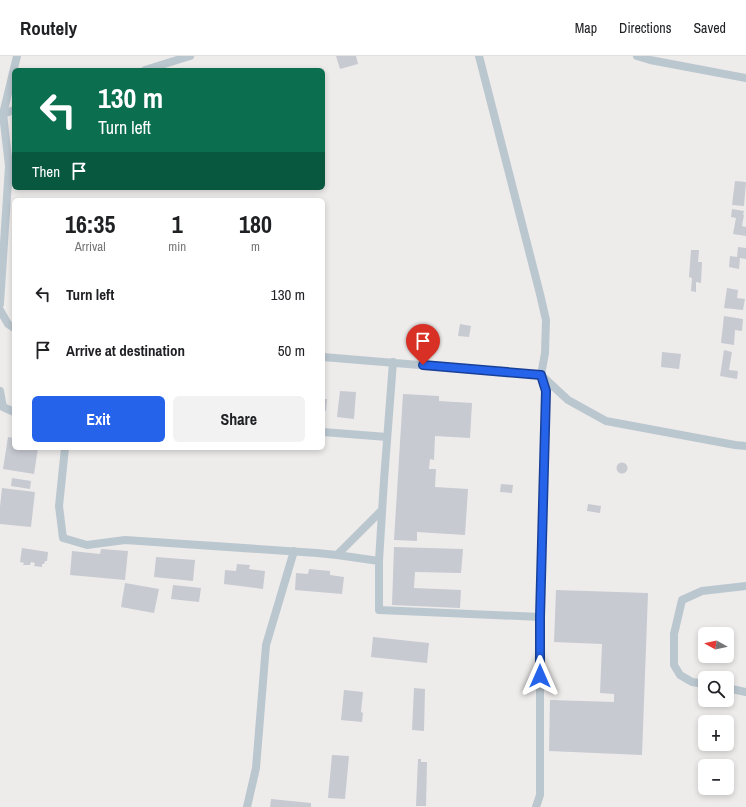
<!DOCTYPE html>
<meta charset="utf-8">
<style>
:root{--surface:#fff;--page:#f2f2f2;--text:#202124;--muted:#757577;--line:#e0e0e0;--accent:#2563eb}
body{margin:0;font-family:"Archivo Narrow",sans-serif;background:var(--page);color:var(--text);height:100vh;display:flex;flex-direction:column;font-size:15px;white-space:nowrap}
*{box-sizing:border-box;margin:0}
p{font-size:13px;color:var(--muted)}
.icon{flex:none;width:22px;height:22px;fill:none;stroke:currentColor;stroke-width:2;stroke-linecap:round;stroke-linejoin:round}
.map{position:relative;flex:1;overflow:hidden}
.side{position:absolute;left:12px;top:142px;width:313px;height:252px;display:flex;flex-direction:column;background:var(--surface);border-radius:6px;box-shadow:0 2px 6px #0003}
.side>*{flex:none}
.guide{position:absolute;left:12px;top:12px;width:313px;height:122px;border-radius:6px;box-shadow:0 2px 6px #0003;background:#0b6e4f;color:#fff;overflow:hidden}
.needle{width:26px;rotate:278deg}
.buttons{position:absolute;left:698px;top:571px;display:grid;gap:8px}
.buttons a{display:grid;place-items:center;width:36px;height:36px;border-radius:6px;background:var(--surface);box-shadow:0 2px 6px #0003;font-size:20px}
.pin{position:absolute;display:grid;place-items:center;width:34px;height:34px;color:#fff;margin:-41px -17px;border-radius:50% 50% 50% 0;rotate:-45deg;box-shadow:0 0 4px #0007}
.pin .icon{rotate:45deg}
.me{position:absolute;width:44px;margin:-22px;rotate:0deg;stroke-linejoin:round;filter:drop-shadow(0 0 3px #0008)}
.turn{display:flex;align-items:center;gap:14px;height:84px;padding:0 20px;font-size:18px}
.turn .icon{width:52px;height:52px;stroke-width:2.5}
.turn b{display:block;font-size:28px;line-height:34px}
.then{display:flex;align-items:center;height:38px;padding:0 20px;background:#0003;gap:8px;font-size:15px}
.eta{display:flex;justify-content:space-evenly;align-items:center;height:68px;text-align:center}
.eta b{font-size:24px;font-weight:700;line-height:28px}
.primary-button{display:flex;gap:8px;margin-top:auto;padding:8px 20px}
.primary-button a{flex:1;height:46px;border-radius:6px;background:var(--accent);color:#fff;font-size:16px;font-weight:700;line-height:46px;text-align:center}
.primary-button a+a{background:var(--page);color:var(--text)}
ul{padding:0;list-style:none}
li{display:flex;align-items:center;gap:12px;height:56px;padding:0 20px}
li div{flex:1}
li b{display:block;font-size:15px}
li em{font-style:normal}
header{display:flex;align-items:center;gap:24px;box-sizing:border-box;height:56px;padding:0 20px;background:var(--surface);border-bottom:1px solid var(--line)}
header strong{font-size:19px}
nav{display:flex;gap:22px;margin-inline-start:auto;font-size:14px}
.map>svg:first-child{display:block}
.building{fill:#c7cad1}
.lines{fill:none;stroke-linecap:round;stroke-linejoin:round}
.lane{stroke:#bbc7cf;stroke-width:8}
.route-casing{stroke:#184099;stroke-width:10}
.route{stroke:#2563eb;stroke-width:7}
</style>
<header>
<strong>Routely</strong>
<nav><a>Map</a><a>Directions</a><a>Saved</a></nav>
</header>
<div class="map">
<svg width="746" height="751" viewBox="0 0 746 751">
<rect width="100%" height="100%" fill="#eeebeb"/>
<path class="building" d="M 336,0 L 356,0 L 358,8 L 340,13 Z
M 735,125 L 746,126 L 744,150 L 732,149 Z
M 732,153 L 744,155 L 743,159 L 744,159 L 742,170 L 746,171 L 746,180 L 733,178 L 736,162 L 731,161 Z
M 738,191 L 746,192 L 746,203 L 740,202 L 739,213 L 729,211 L 730,200 L 737,201 Z
M 691,194 L 699,194 L 698,206 L 702,206 L 701,227 L 696,226 L 696,236 L 691,235 L 692,222 L 689,221 Z
M 727,232 L 738,234 L 737,242 L 745,243 L 743,254 L 724,252 Z
M 724,260 L 743,263 L 742,275 L 735,274 L 734,289 L 721,287 Z
M 460,268 L 471,270 L 469,281 L 458,280 Z
M 724,294 L 732,296 L 729,314 L 738,315 L 737,323 L 720,320 Z
M 662,296 L 681,298 L 679,313 L 661,311 Z
M 340,335 L 356,336 L 354,363 L 337,361 Z
M 403,338 L 439,340 L 439,345 L 472,347 L 470,382 L 435,380 L 434,404 L 430,403 L 429,413 L 436,413 L 435,431 L 468,433 L 465,479 L 417,476 L 417,485 L 394,484 Z
M 323,343 L 327,343 L 326,355 L 323,355 Z
M 8,381 L 14,382 L 14,392 L 38,392 L 34,418 L 3,413 Z
M616.5 412a5.5 5.5 0 1 1 11 0a5.5 5.5 0 1 1-11 0Z
M 12,422 L 31,425 L 30,433 L 11,430 Z
M 501,428 L 513,429 L 512,437 L 500,436 Z
M 2,432 L 35,436 L 31,471 L 0,468 L 0,451 Z
M 588,448 L 601,450 L 600,457 L 587,455 Z
M 394,491 L 463,493 L 461,517 L 415,516 L 414,532 L 461,534 L 460,552 L 392,549 Z
M 22,492 L 48,496 L 47,505 L 45,505 L 44,508 L 42,508 L 42,511 L 34,510 L 35,507 L 31,506 L 30,509 L 23,509 L 24,507 L 20,506 Z
M 101,493 L 128,495 L 125,524 L 70,519 L 72,495 L 100,498 Z
M 156,501 L 195,504 L 193,525 L 154,521 Z
M 237,508 L 250,509 L 249,513 L 265,515 L 263,533 L 224,528 L 225,514 L 236,515 Z
M 309,513 L 330,515 L 330,519 L 344,521 L 342,538 L 295,534 L 296,517 L 308,518 Z
M 125,527 L 159,533 L 154,557 L 121,551 Z
M 173,529 L 201,532 L 199,546 L 171,543 Z
M 556,534 L 648,537 L 642,699 L 549,695 L 550,644 L 614,646 L 614,638 L 600,637 L 602,588 L 554,586 Z
M 373,581 L 429,587 L 427,607 L 371,601 Z
M 414,632 L 425,633 L 424,675 L 412,674 Z
M 344,634 L 363,636 L 361,656 L 363,657 L 362,666 L 341,664 Z
M 332,699 L 349,700 L 345,743 L 328,742 Z
M 418,703 L 421,703 L 421,706 L 427,706 L 426,750 L 416,750 Z
M 271,743 L 311,747 L 311,751 L 270,751 Z"/>
<g class="lines">
<path class="lane" d="M 479,0 L 540,238 L 546,264 L 545,297 L 541,319 L 546,335 L 540,561 L 540,739 L 536,751
M 637,0 L 650,4 L 746,22
M 145,14 L 190,0
M 3,58 L 14,54
M 0,248 L 9,110 L 3,58 L 17,0
M 0,254 L 8,268 L 14,272
M 323,301 L 541,319 L 568,344 L 606,365 L 735,389 L 746,390
M 393,306 L 384,424 L 379,505 L 379,554 L 540,561
M 0,335 L 3,351 L 14,356
M 323,376 L 387,381
M 65,392 L 59,450 L 63,482 L 87,489 L 125,484 L 317,497 L 337,499 L 379,505
M 337,499 L 382,454
M 705,628 L 692,626 L 680,619 L 674,609 L 674,578 L 682,544 L 702,535 L 746,530
M 727,632 L 746,636
M 247,751 L 256,712 L 266,589 L 294,495"/>
</g>
<g class="lines">
<g class="route-casing">
<path id="route" d="M 423,309 L 541,319 L 546,335 L 540,561 L 540,620"/>
</g>
<use href="#route" class="route"/>
</g>
</svg>
<div class="buttons">
<a><svg class="needle" viewBox="-14 -14 28 28"><path d="M0-13l5 13h-10z" fill="#e53935"/><path d="M0 13l5-13h-10z" fill="#757577"/></svg></a>
<a><svg class="icon" aria-label="search" viewBox="0 0 24 24"><circle cx="10" cy="10" r="6"/><path d="M15 15l6 6"/></svg></a>
<a>+</a>
<a>−</a>
</div>
<div class="pin" style="left:423px;top:309px;background:#d93025"><svg class="icon" aria-label="arrive" viewBox="0 0 24 24"><path d="M6 21V4h12l-3 4 3 4H6"/></svg></div>
<svg class="me" style="left:540px;top:620px" viewBox="-20 -20 40 40"><path d="M0-17L14 15 0 8-14 15z" fill="#2563eb" stroke="#fff" stroke-width="4"/></svg>
<div class="guide">
<div class="turn"><svg class="icon" aria-label="left" viewBox="0 0 24 24"><path d="M17 20v-9H6M10 6l-5 5 5 5"/></svg><div><b>130 m</b>Turn left</div></div>
<div class="then">Then<svg class="icon" aria-label="arrive" viewBox="0 0 24 24"><path d="M6 21V4h12l-3 4 3 4H6"/></svg></div>
</div>
<section class="side">
<div class="eta">
<div><b>16:35</b><p>Arrival</p></div>
<div><b>1</b><p>min</p></div>
<div><b>180</b><p>m</p></div>
</div>
<ul>
<li><svg class="icon" aria-label="left" viewBox="0 0 24 24"><path d="M17 20v-9H6M10 6l-5 5 5 5"/></svg><div><b>Turn left</b></div><em>130 m</em></li>
<li><svg class="icon" aria-label="arrive" viewBox="0 0 24 24"><path d="M6 21V4h12l-3 4 3 4H6"/></svg><div><b>Arrive at destination</b></div><em>50 m</em></li>
</ul>
<div class="primary-button"><a>Exit</a><a>Share</a></div>
</section>
</div>
